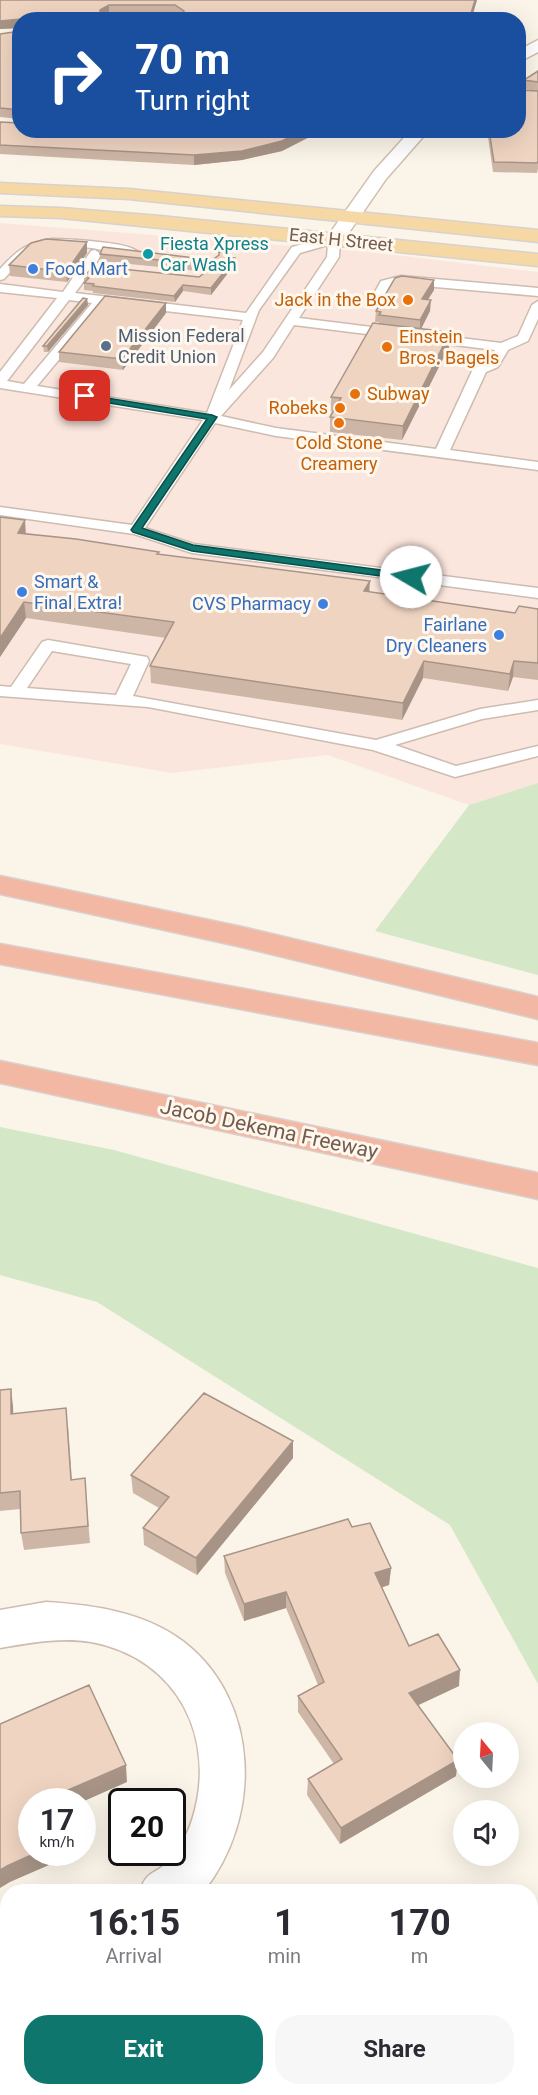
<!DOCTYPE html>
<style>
:root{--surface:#fff;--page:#f7f7f7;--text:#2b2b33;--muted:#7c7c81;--accent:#0f766e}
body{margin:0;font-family:Roboto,sans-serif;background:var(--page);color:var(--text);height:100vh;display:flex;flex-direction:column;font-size:22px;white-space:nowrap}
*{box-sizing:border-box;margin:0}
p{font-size:20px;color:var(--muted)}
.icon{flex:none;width:33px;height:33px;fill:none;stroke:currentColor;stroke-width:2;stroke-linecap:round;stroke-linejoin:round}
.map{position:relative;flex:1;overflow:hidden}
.sheet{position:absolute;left:0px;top:1884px;width:538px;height:212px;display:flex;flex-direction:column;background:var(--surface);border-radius:24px 24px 0 0;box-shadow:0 6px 24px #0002}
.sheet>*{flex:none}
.guide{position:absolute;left:12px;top:12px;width:514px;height:126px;border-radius:24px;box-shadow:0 6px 24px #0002;background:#1a4fa0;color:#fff;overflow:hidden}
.needle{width:39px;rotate:342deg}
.fabs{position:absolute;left:453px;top:1722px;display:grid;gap:12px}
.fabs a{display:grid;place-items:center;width:66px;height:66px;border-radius:50%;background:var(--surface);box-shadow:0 6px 24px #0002;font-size:30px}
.speed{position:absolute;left:18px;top:1788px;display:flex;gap:12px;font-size:30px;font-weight:700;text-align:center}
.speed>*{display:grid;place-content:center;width:78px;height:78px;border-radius:50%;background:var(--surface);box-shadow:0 6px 24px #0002;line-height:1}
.speed small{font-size:15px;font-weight:400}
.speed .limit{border:3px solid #111;border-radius:9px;background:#fff;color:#111}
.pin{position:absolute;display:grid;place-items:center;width:51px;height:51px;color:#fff;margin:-26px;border-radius:12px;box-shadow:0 3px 9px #0006}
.me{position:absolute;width:66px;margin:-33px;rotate:278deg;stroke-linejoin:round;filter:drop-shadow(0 0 4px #0008)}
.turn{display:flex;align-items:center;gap:21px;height:126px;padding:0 24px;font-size:27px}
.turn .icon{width:78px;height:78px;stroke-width:2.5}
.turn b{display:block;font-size:42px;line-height:51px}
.eta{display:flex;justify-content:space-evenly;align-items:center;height:102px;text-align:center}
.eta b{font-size:36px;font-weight:700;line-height:42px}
.action{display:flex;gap:12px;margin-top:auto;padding:12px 24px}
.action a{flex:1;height:69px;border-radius:24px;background:var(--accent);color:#fff;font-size:24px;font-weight:700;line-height:69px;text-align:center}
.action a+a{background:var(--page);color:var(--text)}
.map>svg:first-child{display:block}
.commercial{fill:#fbe6dd}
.green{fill:#d4e8c7}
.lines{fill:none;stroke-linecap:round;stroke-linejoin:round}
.lane-casing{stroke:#cdbcaf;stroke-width:3}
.street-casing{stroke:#cdbcaf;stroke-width:3}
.secondary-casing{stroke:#d1beaf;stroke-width:3}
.primary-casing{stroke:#d8d1cd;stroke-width:3}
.highway-casing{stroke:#d8d1cd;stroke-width:3}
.lane{fill:#fff;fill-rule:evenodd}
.street{fill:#fff;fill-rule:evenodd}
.secondary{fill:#fff;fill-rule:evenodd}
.primary{fill:#f6d8a5;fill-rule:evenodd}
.highway{fill:#f2b8a3;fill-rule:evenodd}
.wall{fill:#ceb6a6}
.shaded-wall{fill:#a79487}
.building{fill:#efd4c1;stroke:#a79487;stroke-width:1.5;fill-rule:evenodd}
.route{fill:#0f766e;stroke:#0a4d48;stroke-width:1.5}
.culture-dot{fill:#0f9aa8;stroke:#fef8ee;stroke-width:2}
.shop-dot{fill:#3f7fe0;stroke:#fef8ee;stroke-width:2}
.food-dot{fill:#e8710a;stroke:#fef8ee;stroke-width:2}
.service-dot{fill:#5c6f8a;stroke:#fef8ee;stroke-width:2}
.labels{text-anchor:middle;stroke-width:6;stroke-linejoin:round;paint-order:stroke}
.far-street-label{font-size:18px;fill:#745c4d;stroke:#fef8ee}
.far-culture-label{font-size:18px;fill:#0d838f;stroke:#fef8ee;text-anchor:start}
.far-shop-label{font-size:18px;fill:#366cbe;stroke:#fef8ee;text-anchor:start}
.far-food-label{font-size:18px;fill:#c56008;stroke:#fef8ee;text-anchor:end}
.far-service-label{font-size:18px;fill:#4e5e75;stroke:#fef8ee;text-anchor:start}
.street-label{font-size:21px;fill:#745c4d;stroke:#fef8ee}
</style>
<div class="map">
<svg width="538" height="2095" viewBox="0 0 538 2095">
<rect width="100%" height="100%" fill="#fbf4e8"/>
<path class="commercial" d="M 0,223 L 370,252 L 538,272 L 538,783 L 469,805 L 328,755 L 172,773 L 0,744 Z"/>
<path class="green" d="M 538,783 L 538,975 L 375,931 L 469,805 Z
M 0,1127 L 114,1150 L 538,1268 L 538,1684 L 450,1525 L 97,1302 L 0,1275 Z"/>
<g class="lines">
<g class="lane-casing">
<path id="lane" d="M 334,236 L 340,240 L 339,257 L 299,318 L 501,343 L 518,336 L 532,305 L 538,301 L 538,319 L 528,341 L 508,350 L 498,367 L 486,372 L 450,450 L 538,462 L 538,470 L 276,436 L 215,423 L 145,528 L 194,544 L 538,588 L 538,598 L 192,553 L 134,534 L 0,515 L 0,507 L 132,525 L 203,420 L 0,388 L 0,372 L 57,298 L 0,292 L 0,284 L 63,292 L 91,251 L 95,250 L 101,254 L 95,266 L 75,293 L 246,313 L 292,247 ZM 328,245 L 327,257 L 263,352 L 229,390 L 259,310 L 300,253 ZM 69,300 L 92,303 L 24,384 L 7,381 ZM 105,304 L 243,320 L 207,413 L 37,386 ZM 294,325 L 495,350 L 488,361 L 473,369 L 436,449 L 276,428 L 221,416 L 273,358 Z
M 52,239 C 68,239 127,242 137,251 L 131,255 C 105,251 53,237 30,252 C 20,259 13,270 4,279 L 0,280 L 0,269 C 16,251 28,242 52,239 Z
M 401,276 L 538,288 L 538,296 L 401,284 L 390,287 L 381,302 L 373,302 L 371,299 L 381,281 Z
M 48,640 L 147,657 L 149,661 L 133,696 L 376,740 L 480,709 L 538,700 L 538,710 L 482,719 L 395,745 L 456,766 L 538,746 L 538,756 L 455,777 L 373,750 L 148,707 L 0,696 L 0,686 L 11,687 L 42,642 ZM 52,651 L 131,664 L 116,695 L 27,688 Z"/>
</g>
<g class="street-casing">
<path id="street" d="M 46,1602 C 94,1605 145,1612 184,1642 C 261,1702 262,1819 203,1892 L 139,1892 C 149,1868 152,1877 166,1863 C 178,1851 187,1836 192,1820 C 218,1739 178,1658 91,1642 C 60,1637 30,1643 0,1648 L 0,1610 Z
M 8,1957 L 8,2009 L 0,2012 L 0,1961 Z"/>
</g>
<g class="secondary-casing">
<path id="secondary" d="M 538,40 L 538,52 L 519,62 L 519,50 Z
M 411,130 L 429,130 L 386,179 L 341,244 L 327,244 L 325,240 L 374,171 Z"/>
</g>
<g class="primary-casing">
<path id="primary" d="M 0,183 L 129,189 L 538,230 L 538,242 L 129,199 L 0,193 Z
M 0,206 L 61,208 L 160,216 L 538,254 L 538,266 L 160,228 L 61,218 L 0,216 Z"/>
</g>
<g class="highway-casing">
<path id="highway" d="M 0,876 L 242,927 L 538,997 L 538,1019 L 242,947 L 0,894 Z
M 0,944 L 538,1043 L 538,1065 L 0,964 Z
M 0,1061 L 538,1173 L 538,1199 L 0,1083 Z"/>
</g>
<use href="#lane" class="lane"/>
<use href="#street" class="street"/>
<use href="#secondary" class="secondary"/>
<use href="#primary" class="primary"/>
<use href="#highway" class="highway"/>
</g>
<path class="wall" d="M 0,0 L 477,0 L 471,20 L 20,20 L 20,28 L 0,29 Z
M 20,31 L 20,119 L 0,117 L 0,34 Z
M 538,71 L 538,169 L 537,173 L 493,172 L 487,130 L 519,130 L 519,90 L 537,91 L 524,89 L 524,80 Z
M 0,122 L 19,124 L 192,133 L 212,130 L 323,130 L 282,151 L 242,160 L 194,165 L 0,154 Z
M 87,242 L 87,253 L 67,282 L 10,276 L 9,265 Z
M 229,253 L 229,257 L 235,264 L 211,295 L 183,291 L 175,302 L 93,293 L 93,291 L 84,290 L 84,277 L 199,277 L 203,274 L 199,271 L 100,261 L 100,254 L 212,260 Z
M 434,290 L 428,300 L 430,311 L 421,329 L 449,347 L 402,440 L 330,432 L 330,417 L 333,412 L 331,411 L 331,397 L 379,324 L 379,322 L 375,322 L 376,311 Z
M 87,299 L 88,305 L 48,352 L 44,352 L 43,346 Z
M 166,303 L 166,313 L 123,370 L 59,362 L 59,352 Z
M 0,517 L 26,534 L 159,554 L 370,592 L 515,613 L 538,609 L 538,680 L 513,677 L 508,691 L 423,678 L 402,720 L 151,683 L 150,666 L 166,638 L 26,618 L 0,657 Z
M 0,1390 L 13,1406 L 13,1414 L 68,1426 L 72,1480 L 86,1496 L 90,1543 L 24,1550 L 21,1533 L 20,1509 L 0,1511 Z
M 293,1441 L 293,1458 L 197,1575 L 144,1545 L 143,1528 L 159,1508 L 133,1493 L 131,1475 Z
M 352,1527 L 391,1568 L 389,1585 L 382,1587 L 409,1646 L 459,1686 L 418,1705 L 456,1776 L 340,1844 L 307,1795 L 308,1779 L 334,1764 L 298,1712 L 298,1696 L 318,1685 L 286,1608 L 244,1621 L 225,1573 L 224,1556 Z"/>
<path class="shaded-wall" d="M 475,0 L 477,0 L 471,20 L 469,20 Z
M 109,5 L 109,14 L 100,13 L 100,10 Z
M 21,19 L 20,20 L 20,28 L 0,29 L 0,21 Z
M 304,130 L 323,130 L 282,151 L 242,160 L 194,165 L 194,155 Z
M 87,242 L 87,253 L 67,282 L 66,272 Z
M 235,258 L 235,264 L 211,295 L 211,288 Z
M 434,280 L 434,290 L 421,310 L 422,299 Z
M 183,285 L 183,291 L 175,302 L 174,296 Z
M 87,299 L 88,305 L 48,352 L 47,346 Z
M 431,300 L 430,311 L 420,331 L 420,320 Z
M 166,303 L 166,313 L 123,370 L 122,359 Z
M 450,332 L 449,347 L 402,440 L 403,426 Z
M 25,520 L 26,536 L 18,533 Z
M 370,581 L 369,597 L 364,591 Z
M 24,602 L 26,618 L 0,657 L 0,638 Z
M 424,661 L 423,678 L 402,720 L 403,703 Z
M 514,661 L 513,677 L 508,691 L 510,674 Z
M 11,1389 L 13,1406 L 14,1432 L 11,1414 Z
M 293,1441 L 293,1458 L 197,1575 L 196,1558 Z
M 391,1568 L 389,1585 L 374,1590 L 375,1573 Z
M 286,1592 L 286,1608 L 244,1621 L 244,1604 Z
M 460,1670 L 459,1686 L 408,1710 L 409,1693 Z
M 458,1760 L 456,1776 L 340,1844 L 341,1828 Z
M 126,1765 L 127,1782 L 82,1802 L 53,1802 L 52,1797 Z
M 38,1852 L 71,1852 L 72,1855 L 10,1882 L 0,1888 L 0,1870 L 7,1866 Z"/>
<path class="building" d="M 0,0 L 475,0 L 469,20 L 21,19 L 0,21 ZM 109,5 L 175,5 L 184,11 L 182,14 L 100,13 L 100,10 Z
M 20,31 L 20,110 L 0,108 L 0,34 Z
M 538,71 L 538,82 L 524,80 Z
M 519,89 L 519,90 L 538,91 L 538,161 L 537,163 L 494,162 L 489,130 L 519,130 Z
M 0,122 L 20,123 L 20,130 L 148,130 L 192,133 L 212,130 L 304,130 L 282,141 L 242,151 L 194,155 L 0,145 Z
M 46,239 L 87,242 L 66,272 L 9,265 L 31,243 Z
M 103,247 L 212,260 L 219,255 L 219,252 L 229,253 L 226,257 L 235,258 L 211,288 L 183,285 L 174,296 L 93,286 L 94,284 L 84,283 L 89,278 L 84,277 L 93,266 L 199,277 L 207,271 L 199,264 L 100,254 Z
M 402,276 L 434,280 L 422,299 L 431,300 L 420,320 L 379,315 L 381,312 L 376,311 L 395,278 Z
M 105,296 L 166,303 L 122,359 L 59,352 Z
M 83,298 L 87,299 L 47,346 L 43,346 Z
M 373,323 L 450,332 L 403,426 L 330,417 L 341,398 L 331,397 Z
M 0,517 L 25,520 L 18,533 L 76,539 L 159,552 L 157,554 L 370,581 L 364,591 L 515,613 L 519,606 L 538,609 L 538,663 L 514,661 L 510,674 L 424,661 L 403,703 L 150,666 L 174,622 L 24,602 L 0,638 Z
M 11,1389 L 11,1414 L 66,1408 L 71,1480 L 85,1478 L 88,1526 L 21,1533 L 20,1491 L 0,1493 L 0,1390 Z
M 204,1393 L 293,1441 L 196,1558 L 143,1528 L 169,1497 L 131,1475 Z
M 348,1519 L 352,1527 L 370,1523 L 391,1568 L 375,1573 L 409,1646 L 438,1634 L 460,1670 L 409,1693 L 458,1760 L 341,1828 L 308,1779 L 342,1759 L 298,1696 L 324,1682 L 286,1592 L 244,1604 L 224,1556 Z
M 89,1685 L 126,1765 L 52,1797 L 54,1802 L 32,1802 L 32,1852 L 38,1852 L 7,1866 L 0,1870 L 0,1724 Z
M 538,2036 L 538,2095 L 479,2095 L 505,2088 L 531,2088 L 531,2038 Z"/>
<path class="route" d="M 82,394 L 212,415 L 217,417 L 142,528 L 193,545 L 411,574 L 416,577 L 411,580 L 192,551 L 133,532 L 131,530 L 207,419 L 85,399 L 82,398 Z"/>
<circle class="culture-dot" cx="148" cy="254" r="6"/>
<g class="shop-dot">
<circle cx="33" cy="269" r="6"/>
<circle cx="22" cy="592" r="6"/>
<circle cx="323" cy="604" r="6"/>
<circle cx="499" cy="635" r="6"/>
</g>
<g class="food-dot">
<circle cx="408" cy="300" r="6"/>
<circle cx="387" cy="347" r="6"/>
<circle cx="355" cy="394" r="6"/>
<circle cx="340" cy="408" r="6"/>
<circle cx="339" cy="423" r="6"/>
</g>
<circle class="service-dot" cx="106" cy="346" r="6"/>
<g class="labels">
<g class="far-street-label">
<text transform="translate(341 240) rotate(6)" y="6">East H Street</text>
</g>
<g class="far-culture-label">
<text x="160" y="250">Fiesta Xpress<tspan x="160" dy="21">Car Wash</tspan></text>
</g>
<g class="far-shop-label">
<text x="45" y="275">Food Mart</text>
<text x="34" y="588">Smart &amp;<tspan x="34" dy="21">Final Extra!</tspan></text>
<text x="311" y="610" text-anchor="end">CVS Pharmacy</text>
<text x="487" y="631" text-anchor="end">Fairlane<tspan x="487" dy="21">Dry Cleaners</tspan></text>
</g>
<g class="far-food-label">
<text x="396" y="306">Jack in the Box</text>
<text x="399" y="343" text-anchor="start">Einstein<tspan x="399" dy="21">Bros. Bagels</tspan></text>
<text x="367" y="400" text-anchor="start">Subway</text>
<text x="328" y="414">Robeks</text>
<text x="339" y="449" text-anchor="middle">Cold Stone<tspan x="339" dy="21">Creamery</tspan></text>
</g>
<g class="far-service-label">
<text x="118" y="342">Mission Federal<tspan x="118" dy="21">Credit Union</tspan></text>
</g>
<g class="street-label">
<text transform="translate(269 1129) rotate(12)" y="7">Jacob Dekema Freeway</text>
</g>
</g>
</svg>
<div class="fabs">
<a><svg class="needle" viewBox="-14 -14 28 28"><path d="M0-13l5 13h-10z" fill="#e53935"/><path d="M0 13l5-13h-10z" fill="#7c7c81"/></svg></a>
<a><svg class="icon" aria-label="sound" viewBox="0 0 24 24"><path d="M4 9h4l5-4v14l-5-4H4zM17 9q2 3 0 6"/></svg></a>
</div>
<div class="speed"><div>17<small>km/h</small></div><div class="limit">20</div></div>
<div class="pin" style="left:85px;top:396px;background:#d93025"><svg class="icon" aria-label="arrive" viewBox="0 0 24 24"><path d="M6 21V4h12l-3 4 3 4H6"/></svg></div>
<svg class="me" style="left:411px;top:577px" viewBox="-20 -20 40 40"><circle r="19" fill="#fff"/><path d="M0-13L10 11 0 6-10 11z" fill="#0f766e"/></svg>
<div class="guide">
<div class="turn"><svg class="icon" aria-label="right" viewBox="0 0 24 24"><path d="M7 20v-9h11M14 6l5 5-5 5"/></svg><div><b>70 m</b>Turn right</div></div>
</div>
<section class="sheet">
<div class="eta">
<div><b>16:15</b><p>Arrival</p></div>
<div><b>1</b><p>min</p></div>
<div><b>170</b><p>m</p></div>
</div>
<div class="action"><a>Exit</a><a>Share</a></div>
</section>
</div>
